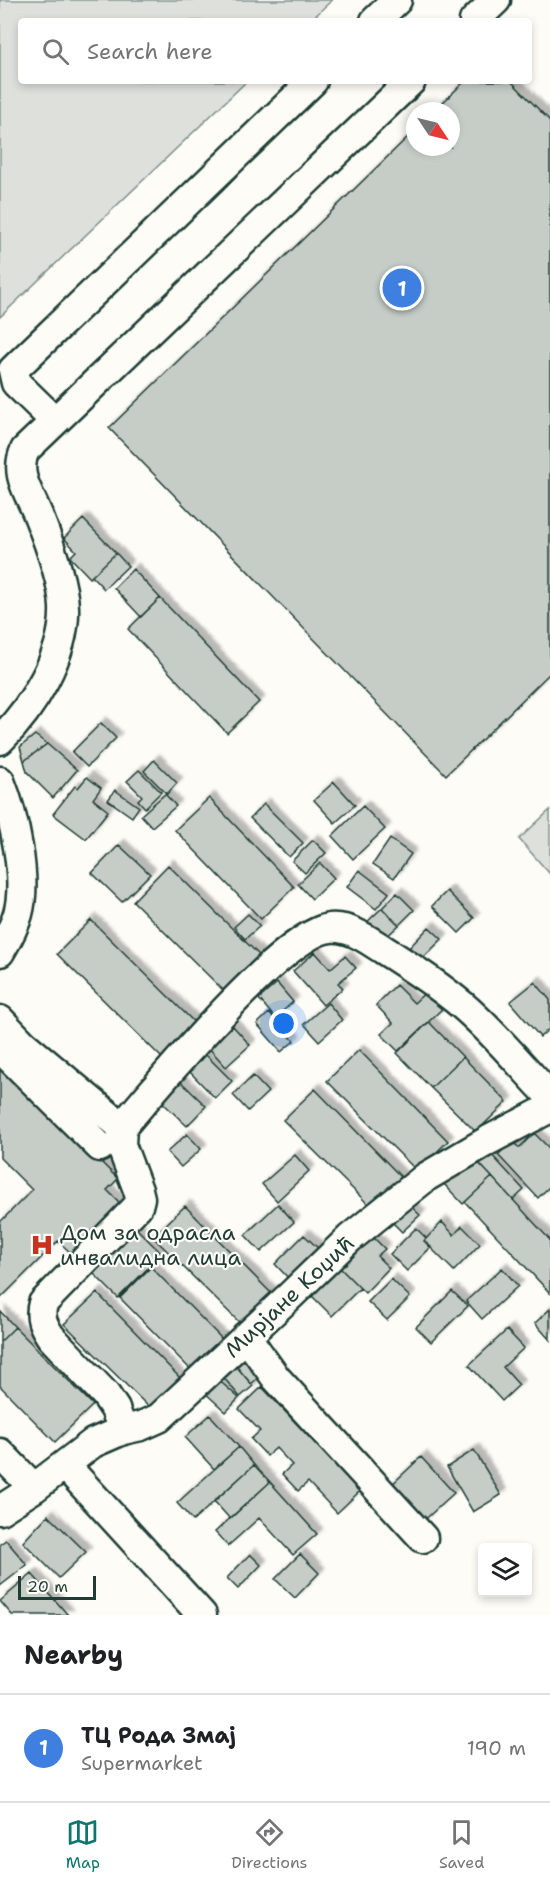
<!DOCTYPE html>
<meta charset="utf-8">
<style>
body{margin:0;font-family:"Shantell Sans",sans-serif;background:#f6f6f6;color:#202124}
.controls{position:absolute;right:18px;bottom:18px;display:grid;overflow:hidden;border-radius:6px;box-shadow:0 3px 9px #0003}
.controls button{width:54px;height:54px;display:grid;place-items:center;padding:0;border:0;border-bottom:2px solid #e0e0e0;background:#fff;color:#202124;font:30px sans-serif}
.compass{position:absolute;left:406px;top:102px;width:54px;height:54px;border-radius:50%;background:#fff;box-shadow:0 3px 9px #0003;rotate:125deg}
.scale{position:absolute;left:18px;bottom:15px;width:78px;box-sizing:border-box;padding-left:6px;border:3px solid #1f3d34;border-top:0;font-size:16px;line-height:21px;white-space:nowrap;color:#1f3d34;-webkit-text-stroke:4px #fdfcf7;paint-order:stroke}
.you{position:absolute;left:284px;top:1024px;width:21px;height:21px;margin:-15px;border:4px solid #fff;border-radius:50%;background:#1a73e8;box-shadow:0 0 0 9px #1a73e833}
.badge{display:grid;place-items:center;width:39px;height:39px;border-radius:50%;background:#0f766e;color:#fff;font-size:20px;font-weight:700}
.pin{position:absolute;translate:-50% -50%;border:3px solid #fff;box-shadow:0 2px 6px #0006}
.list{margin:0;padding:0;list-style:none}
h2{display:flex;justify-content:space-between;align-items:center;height:78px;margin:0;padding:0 24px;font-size:26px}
h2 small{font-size:20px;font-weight:400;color:#757577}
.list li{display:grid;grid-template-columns:39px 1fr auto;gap:18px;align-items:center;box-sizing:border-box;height:108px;padding:0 24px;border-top:2px solid #e0e0e0}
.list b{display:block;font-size:22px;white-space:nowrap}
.list p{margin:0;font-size:20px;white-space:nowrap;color:#757577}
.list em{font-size:20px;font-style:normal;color:#757577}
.icon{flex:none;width:33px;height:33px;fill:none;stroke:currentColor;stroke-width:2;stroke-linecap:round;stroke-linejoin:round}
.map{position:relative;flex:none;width:550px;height:1615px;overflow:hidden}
.search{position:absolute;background:#fff;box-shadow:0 3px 9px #0003;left:18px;right:18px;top:18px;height:66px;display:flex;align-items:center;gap:15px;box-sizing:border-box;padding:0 21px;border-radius:6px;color:#757577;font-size:22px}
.sheet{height:186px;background:#fff}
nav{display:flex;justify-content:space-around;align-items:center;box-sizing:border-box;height:84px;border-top:2px solid #e0e0e0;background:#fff;font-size:16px;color:#757577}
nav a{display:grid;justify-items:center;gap:3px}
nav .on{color:#0f766e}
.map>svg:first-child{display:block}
.green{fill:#dde0db;stroke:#7e8e88;stroke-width:1.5}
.building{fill:#c6cdc7;stroke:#1f3d34;stroke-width:1.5;filter:url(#shadow)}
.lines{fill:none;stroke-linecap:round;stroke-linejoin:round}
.minor-casing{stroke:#1f3d34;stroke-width:33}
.minor{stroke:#fdfcf7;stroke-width:28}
.labels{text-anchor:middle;stroke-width:4.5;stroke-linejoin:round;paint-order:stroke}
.poi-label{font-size:22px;fill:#1f3d34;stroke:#fdfcf7;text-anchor:start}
.street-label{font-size:22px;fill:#1f3d34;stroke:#fdfcf7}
</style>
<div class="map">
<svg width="550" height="1615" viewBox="0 0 550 1615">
<defs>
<filter id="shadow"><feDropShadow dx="5.5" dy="-5.5" stdDeviation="1.5" flood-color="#0004"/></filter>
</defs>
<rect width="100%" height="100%" fill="#fdfcf7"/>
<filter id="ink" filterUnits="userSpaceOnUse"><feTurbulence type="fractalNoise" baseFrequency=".0167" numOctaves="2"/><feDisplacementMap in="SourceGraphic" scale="12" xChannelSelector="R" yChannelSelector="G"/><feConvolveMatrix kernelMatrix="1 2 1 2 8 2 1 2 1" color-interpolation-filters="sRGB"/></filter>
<g filter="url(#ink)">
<path class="green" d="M0 0H332L310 21H21V81H247L0 317Z
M550 810V874L519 839Z"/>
<path class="building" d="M465 81H511L550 121V673L446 775 109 428 415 130V147H451V111H434Z
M83 519 116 553 90 578 70 557 76 551 64 538Z
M116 553 128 566 104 589 92 576Z
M133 569 160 598 141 617 114 588Z
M160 598 259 702 227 733 128 629Z
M101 723 116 738 87 767 72 752Z
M35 735 47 744 24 761 20 747Z
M47 744 77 770 53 798 27 772 24 761Z
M154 760 177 783 167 794 144 771Z
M139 770 161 792 145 808 138 800 142 796 127 781Z
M87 777 101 788 93 799 108 811 86 839 53 814 75 786 78 788Z
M334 782 355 805 335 823 314 800Z
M115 790 139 807 132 817 108 800Z
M165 794 176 806 152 827 141 815Z
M209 798 294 887 261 919 175 830Z
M264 804 303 843 289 857 250 818Z
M363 806 385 829 353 859 332 836Z
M390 839 411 854 394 878 373 864Z
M313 840 326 853 305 873 292 861Z
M119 845 150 874 122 902 92 873Z
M320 863 334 878 312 899 298 884Z
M168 865 261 957 226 993 133 901Z
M359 870 389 893 376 909 347 887Z
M447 891 474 918 459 933 432 906Z
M397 893 414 910 399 925 382 908Z
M382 908 399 925 383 940 366 923Z
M248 914 260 926 245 939 234 927Z
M91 920 197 1025 163 1059 57 954Z
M429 927 442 939 421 960 409 948Z
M315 952 330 969 345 956 356 968 338 983 343 988 323 1005 293 971Z
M535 982 550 1000V1028L540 1037 510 1002Z
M277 983 293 1002 275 1018 259 999Z
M396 985 414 1003 428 990 444 1007 398 1051 381 1034 393 1023 376 1005Z
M328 1003 342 1020 319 1041 304 1024Z
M269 1013 294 1041 281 1052 257 1024Z
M429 1022 463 1057 431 1088 397 1053Z
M233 1026 250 1045 226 1067 209 1048Z
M359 1050 448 1141 417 1171 327 1081Z
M204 1053 232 1081 215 1098 188 1070Z
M463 1057 507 1102 476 1132 431 1088Z
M0 1061 118 1179 107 1190 122 1205 72 1254 58 1241 0 1299V1222L32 1190 0 1158Z
M253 1076 268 1092 248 1111 233 1095Z
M180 1081 206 1106 187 1126 161 1101Z
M315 1089 404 1180 373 1209 283 1120Z
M534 1133 550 1149V1186L538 1198 498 1155 512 1141 519 1148Z
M187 1134 201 1149 181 1167 167 1152Z
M490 1153 524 1190 513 1200 479 1163Z
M295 1155 309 1171 277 1201 262 1184Z
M472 1156 492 1177 463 1204 443 1183Z
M492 1177 550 1240V1293L465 1202Z
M404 1200 420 1215 402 1232 387 1217Z
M278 1204 294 1222 261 1252 245 1235Z
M185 1206 274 1296 243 1326 153 1237Z
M442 1222 454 1235 462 1226 480 1244 454 1271 424 1241Z
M134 1226 162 1254 118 1298 90 1270Z
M416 1228 426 1238 424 1241 431 1247 407 1271 390 1254Z
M369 1233 385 1249 377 1256 389 1268 365 1293 337 1265Z
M304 1235 320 1250 290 1280 275 1264Z
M151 1267 224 1341 193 1372 120 1298Z
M340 1268 360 1288 332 1316 312 1296Z
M502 1268 518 1286 482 1319 466 1301Z
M391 1279 410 1297 387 1320 368 1302Z
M452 1291 468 1306 431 1342 416 1327Z
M97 1293 185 1383 155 1413 64 1324Z
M550 1309V1340L535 1323Z
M0 1311 15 1327 0 1342Z
M15 1327 93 1405 55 1442 0 1386V1342Z
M507 1330 524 1348 503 1367 519 1385 502 1401 469 1365Z
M247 1348 261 1375 251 1384 232 1361Z
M232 1361 253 1386 240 1397 219 1372Z
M215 1377 239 1398 226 1412 203 1391Z
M262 1387 360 1491 337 1513 308 1482 298 1491 282 1474 292 1465 276 1448 267 1456 251 1439 260 1431 239 1409Z
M210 1415 239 1447 214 1469 185 1437Z
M239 1447 254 1465 193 1521 177 1503Z
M474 1450 501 1495 473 1512 447 1467Z
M421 1457 454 1493 418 1526 385 1491Z
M254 1465 270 1482 230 1519 214 1501Z
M270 1482 317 1534 293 1555 259 1518 228 1546 215 1532Z
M48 1515 86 1552 59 1578 23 1542Z
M6 1540 27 1565 0 1586V1544Z
M250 1554 261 1565 238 1589 227 1578Z
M300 1554 319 1573 295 1598 275 1579Z
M32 1574 68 1615H12L0 1601Z"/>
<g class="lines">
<g class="minor-casing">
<path id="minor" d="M375 21 397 0
M474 21 496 0
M55 421 16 383 13 370 313 81
M0 740C32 709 66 654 64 607 63 580 48 540 38 515 29 492 14 474 25 450L411 81
M0 781C14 816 28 878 18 914 14 928 7 940 0 952
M0 1020 23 1044 122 1127
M0 1048 100 1147
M246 1336 276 1378 423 1538
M123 1430 115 1409 105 1394 51 1337C43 1325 39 1317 43 1303L138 1206 140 1198 138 1190 121 1145 122 1127C157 1086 283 933 330 928 350 926 368 940 384 950 411 967 437 984 462 1005 494 1032 521 1066 550 1096
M0 1453 34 1488
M65 1465 202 1615
M0 1510 34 1488 93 1443 123 1430 141 1426 159 1418 291 1295 350 1238 426 1177 489 1140 550 1108"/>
</g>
<use href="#minor" class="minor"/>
</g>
</g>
<defs>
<g id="hospital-bare" transform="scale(1.8)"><path d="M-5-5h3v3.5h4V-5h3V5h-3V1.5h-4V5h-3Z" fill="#c8321e" stroke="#fdfcf7" stroke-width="2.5" paint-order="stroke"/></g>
</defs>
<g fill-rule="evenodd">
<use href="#hospital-bare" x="42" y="1245"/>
</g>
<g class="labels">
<g class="poi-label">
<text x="60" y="1240">Дом за одрасла<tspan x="60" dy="25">инвалидна лица</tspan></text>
</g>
<g class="street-label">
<text transform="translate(289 1296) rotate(-43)" y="8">Мирјане Коџић</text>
</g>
</g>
</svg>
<div class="controls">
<button><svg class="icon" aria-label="layers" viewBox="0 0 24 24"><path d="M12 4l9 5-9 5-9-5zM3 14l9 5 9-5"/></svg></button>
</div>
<svg class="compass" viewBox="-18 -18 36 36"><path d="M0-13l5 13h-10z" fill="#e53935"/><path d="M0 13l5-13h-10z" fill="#757577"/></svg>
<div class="scale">20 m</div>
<div class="you"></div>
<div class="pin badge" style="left:402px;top:288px;background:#3f7fe0">1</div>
<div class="search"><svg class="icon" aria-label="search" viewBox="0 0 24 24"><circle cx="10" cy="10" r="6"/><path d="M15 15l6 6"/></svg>Search here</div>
</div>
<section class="sheet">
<h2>Nearby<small></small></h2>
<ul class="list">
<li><span class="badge" style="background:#3f7fe0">1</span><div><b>ТЦ Рода Змај</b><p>Supermarket</p></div><em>190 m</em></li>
</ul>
</section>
<nav>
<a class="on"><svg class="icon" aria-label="map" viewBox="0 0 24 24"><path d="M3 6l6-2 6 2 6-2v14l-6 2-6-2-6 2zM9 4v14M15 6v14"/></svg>Map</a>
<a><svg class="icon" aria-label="directions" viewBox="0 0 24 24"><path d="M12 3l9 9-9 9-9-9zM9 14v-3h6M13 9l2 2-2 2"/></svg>Directions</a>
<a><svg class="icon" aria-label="saved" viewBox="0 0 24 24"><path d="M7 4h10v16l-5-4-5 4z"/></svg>Saved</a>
</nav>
